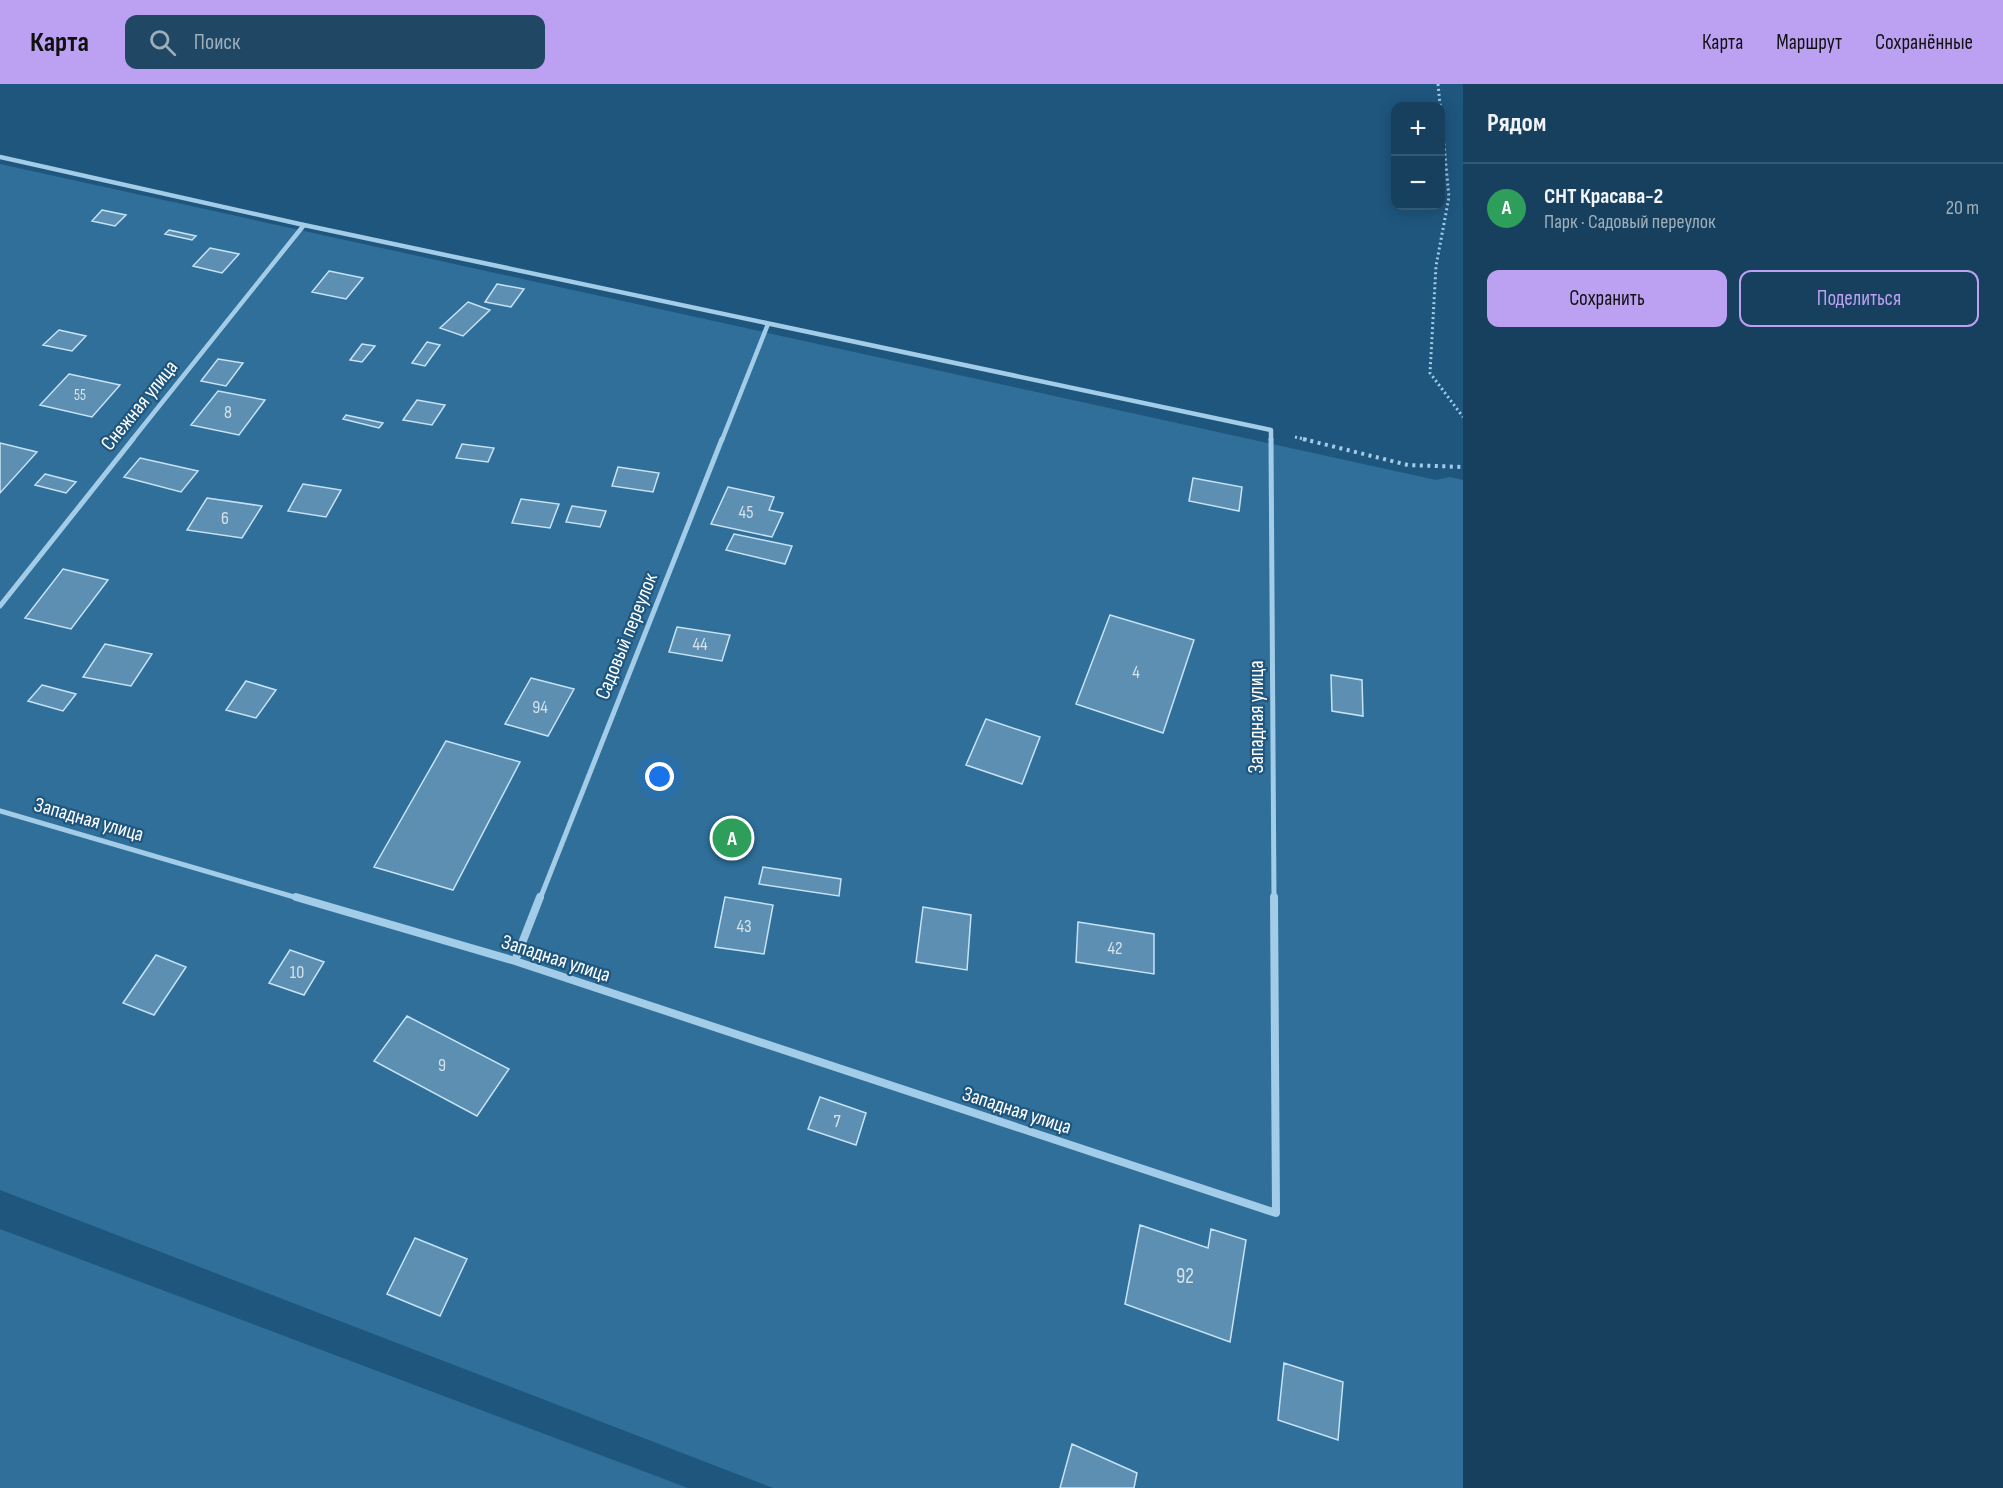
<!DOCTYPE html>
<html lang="ru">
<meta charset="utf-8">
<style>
body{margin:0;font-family:"Sofia Sans Condensed",sans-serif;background:#204764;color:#f1f3f6}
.controls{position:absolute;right:18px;top:18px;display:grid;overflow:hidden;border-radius:12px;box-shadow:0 3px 15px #0003}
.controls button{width:54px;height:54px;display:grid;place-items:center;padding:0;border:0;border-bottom:2px solid #365973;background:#17405e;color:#f1f3f6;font:30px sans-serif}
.you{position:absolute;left:660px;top:693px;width:21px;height:21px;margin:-15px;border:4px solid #fff;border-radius:50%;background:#1a73e8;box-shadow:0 0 0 9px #1a73e833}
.badge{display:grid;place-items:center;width:39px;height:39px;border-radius:50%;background:#bca0f2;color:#fff;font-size:20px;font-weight:700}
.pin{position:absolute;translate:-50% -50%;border:3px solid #fff;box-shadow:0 2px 6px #0006}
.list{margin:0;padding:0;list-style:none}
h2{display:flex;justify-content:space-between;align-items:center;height:78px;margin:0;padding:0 24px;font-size:26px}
h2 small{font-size:20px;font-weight:400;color:#9eafbc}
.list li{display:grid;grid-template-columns:39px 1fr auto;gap:18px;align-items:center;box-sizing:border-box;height:90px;padding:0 24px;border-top:2px solid #365973}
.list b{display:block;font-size:22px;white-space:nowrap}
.list p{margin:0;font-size:20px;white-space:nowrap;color:#9eafbc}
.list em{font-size:20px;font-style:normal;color:#9eafbc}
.actions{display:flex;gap:12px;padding:18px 24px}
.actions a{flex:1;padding:14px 0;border:2px solid #bca0f2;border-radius:12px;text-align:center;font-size:21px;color:#bca0f2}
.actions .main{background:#bca0f2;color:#111}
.icon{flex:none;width:33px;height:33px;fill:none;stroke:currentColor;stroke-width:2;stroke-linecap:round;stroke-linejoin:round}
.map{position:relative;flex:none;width:1463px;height:1404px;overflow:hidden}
header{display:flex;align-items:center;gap:36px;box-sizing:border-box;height:84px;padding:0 30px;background:#bca0f2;color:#111}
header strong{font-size:28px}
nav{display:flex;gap:33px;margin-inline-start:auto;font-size:21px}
.search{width:420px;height:54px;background:#204764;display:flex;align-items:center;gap:15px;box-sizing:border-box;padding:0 21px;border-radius:12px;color:#9eafbc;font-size:22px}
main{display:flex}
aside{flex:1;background:#17405e}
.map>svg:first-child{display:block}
.green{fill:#2f6f9a}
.building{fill:#5c8fb1;stroke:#c6e3f6;stroke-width:1.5}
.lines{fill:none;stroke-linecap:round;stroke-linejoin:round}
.path-far1{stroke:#a2cce7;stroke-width:3;stroke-dasharray:2 3;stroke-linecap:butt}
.path{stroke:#a2cce7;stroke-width:4;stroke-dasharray:3 4.5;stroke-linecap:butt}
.street-far2{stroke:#a2cce7;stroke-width:4.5}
.street-far1{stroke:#a2cce7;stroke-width:5}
.street{stroke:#a2cce7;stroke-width:8}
.labels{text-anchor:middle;stroke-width:4.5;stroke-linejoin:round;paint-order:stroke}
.far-number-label{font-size:15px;fill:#d6e3ec}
.number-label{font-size:18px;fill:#d6e3ec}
.street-label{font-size:21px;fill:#fff;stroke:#1f567e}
.near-number-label{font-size:21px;fill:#d6e3ec}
</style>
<header>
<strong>Карта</strong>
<div class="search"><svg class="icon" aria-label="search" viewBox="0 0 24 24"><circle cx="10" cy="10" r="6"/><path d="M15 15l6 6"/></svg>Поиск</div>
<nav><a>Карта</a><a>Маршрут</a><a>Сохранённые</a></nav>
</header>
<main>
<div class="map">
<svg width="1463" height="1404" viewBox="0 0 1463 1404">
<rect width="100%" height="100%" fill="#1f567e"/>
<path class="green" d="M0 80 1436 396 1450 393 1463 396V1404H773L0 1106Z
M0 1145 688 1404H0Z"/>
<path class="building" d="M102 126 126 131 115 142 92 137Z
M169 146 196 152 192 156 165 150Z
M210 164 239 170 222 189 193 182Z
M329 187 363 194 346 215 312 208Z
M497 200 524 205 511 223 485 218Z
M468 218 490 226 463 252 440 244Z
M59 246 86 252 72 267 43 261Z
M427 258 440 261 425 282 412 279Z
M362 260 375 262 362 278 350 276Z
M218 275 243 279 226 302 201 297Z
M69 290 120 301 92 333 40 321Z
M218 307 265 316 239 351 191 341Z
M417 316 445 321 432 341 403 336Z
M346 331 383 339 379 344 343 335Z
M0 359 37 368 0 409Z
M462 360 494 364 488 378 456 374Z
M140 374 198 387 181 408 124 393Z
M618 383 659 389 653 408 612 402Z
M45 390 76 398 66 409 35 401Z
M1193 394 1242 403 1239 427 1189 417Z
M303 400 341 406 326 433 288 427Z
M728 403 774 413 769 426 783 429 772 453 711 440Z
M207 414 262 422 242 454 187 446Z
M521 415 559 420 550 444 512 439Z
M572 422 606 427 600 443 566 438Z
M734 450 792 462 785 480 726 466Z
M63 485 108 496 71 545 25 534Z
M1110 531 1194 556 1163 649 1076 620Z
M677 543 730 551 722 577 669 568Z
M105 560 152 570 131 602 83 593Z
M1331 591 1362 596 1363 632 1332 627Z
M531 594 574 605 548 652 505 640Z
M246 597 276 606 256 634 226 626Z
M42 601 76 610 63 627 28 617Z
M986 635 1040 653 1022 700 966 681Z
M446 657 520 678 453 806 374 783Z
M763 783 841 795 839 812 759 800Z
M725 813 773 821 764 870 715 863Z
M923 823 971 831 967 886 916 878Z
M1078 838 1154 850V890L1076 878Z
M290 866 324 878 304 911 269 899Z
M156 871 186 883 154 931 123 919Z
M407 932 509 985 477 1032 374 977Z
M820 1013 866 1029 856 1061 808 1045Z
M1140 1141 1208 1164 1211 1145 1246 1156 1230 1258 1125 1220Z
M415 1154 467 1175 440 1232 387 1210Z
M1284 1279 1343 1298 1338 1356 1278 1336Z
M1072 1360 1137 1389 1134 1404H1060Z"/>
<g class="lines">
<path class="path-far1" d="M1438 0 1449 113 1436 182 1430 289 1463 333
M1295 353 1309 356"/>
<path class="path" d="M1303 355 1408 381 1463 383"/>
<path class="street-far2" d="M0 73 304 141 1271 346V356
M132 356 304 141
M722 356 768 240"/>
<path class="street-far1" d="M1271 355 1274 815
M0 522 133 355
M0 727 301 815
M540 815 722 355"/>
<path class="street" d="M296 813 515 877 1276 1129 1274 813
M515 877 540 813"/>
</g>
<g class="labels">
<g class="far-number-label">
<text x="80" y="316">55</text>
</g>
<g class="number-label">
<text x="228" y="334">8</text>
<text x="746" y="434">45</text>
<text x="225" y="440">6</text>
<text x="700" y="566">44</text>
<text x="1136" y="594">4</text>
<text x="540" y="629">94</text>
<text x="744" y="848">43</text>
<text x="1115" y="870">42</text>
<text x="297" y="894">10</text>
<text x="442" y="987">9</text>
<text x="837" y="1043">7</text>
</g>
<g class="street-label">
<text transform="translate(139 321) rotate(-51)" y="7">Снежная улица</text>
<text transform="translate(626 552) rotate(-68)" y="7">Садовый переулок</text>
<text transform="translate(1256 633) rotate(-90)" y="7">Западная улица</text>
<text transform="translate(89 735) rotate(16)" y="7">Западная улица</text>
<text transform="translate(556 874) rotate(18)" y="7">Западная улица</text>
<text transform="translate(1017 1026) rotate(18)" y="7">Западная улица</text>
</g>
<g class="near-number-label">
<text x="1185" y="1199">92</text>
</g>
</g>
</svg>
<div class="controls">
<button>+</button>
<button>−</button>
</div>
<div class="you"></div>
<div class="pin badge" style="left:732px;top:754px;background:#2e9e5b">A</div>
</div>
<aside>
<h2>Рядом<small></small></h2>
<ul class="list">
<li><span class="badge" style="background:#2e9e5b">A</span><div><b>СНТ Красава-2</b><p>Парк · Садовый переулок</p></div><em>20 m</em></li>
</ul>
<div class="actions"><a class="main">Сохранить</a><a>Поделиться</a></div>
</aside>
</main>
